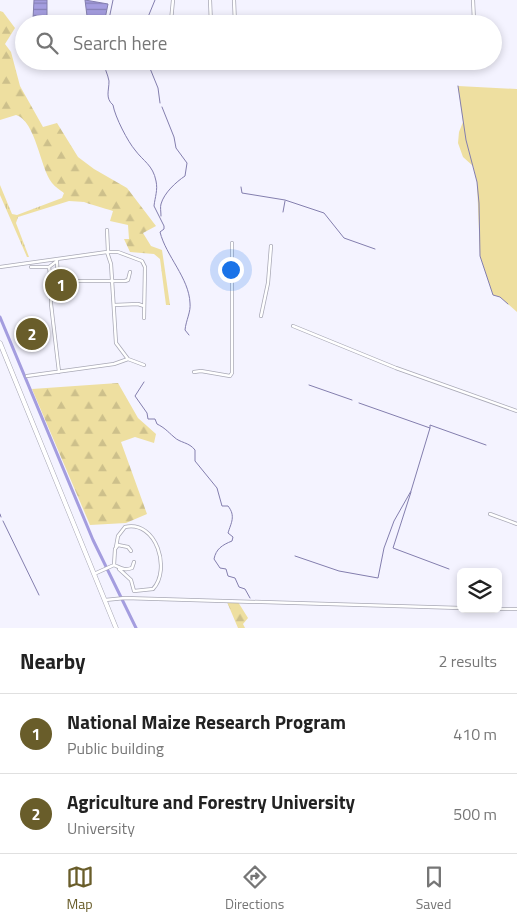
<!DOCTYPE html>
<style>
body{margin:0;font-family:"Titillium Web",sans-serif;background:#f6f6f6;color:#222}
.controls{position:absolute;right:15px;bottom:15px;display:grid;overflow:hidden;border-radius:8px;box-shadow:0 2px 8px #0003}
.controls button{width:45px;height:45px;display:grid;place-items:center;padding:0;border:0;border-bottom:1px solid #e0e0e0;background:#fff;color:#222;font:25px sans-serif}
.you{position:absolute;left:230px;top:269px;width:18px;height:18px;margin:-12px;border:4px solid #fff;border-radius:50%;background:#1a73e8;box-shadow:0 0 0 8px #1a73e833}
.badge{display:grid;place-items:center;width:32px;height:32px;border-radius:50%;background:#695d2a;color:#fff;font-size:16px;font-weight:700}
.pin{position:absolute;translate:-50% -50%;border:2px solid #fff;box-shadow:0 1px 5px #0006}
.list{margin:0;padding:0;list-style:none}
h2{display:flex;justify-content:space-between;align-items:center;height:65px;margin:0;padding:0 20px;font-size:21px}
h2 small{font-size:16px;font-weight:400;color:#767676}
.list li{display:grid;grid-template-columns:32px 1fr auto;gap:15px;align-items:center;box-sizing:border-box;height:80px;padding:0 20px;border-top:1px solid #e0e0e0}
.list b{display:block;font-size:19px;white-space:nowrap}
.list p{margin:0;font-size:16px;white-space:nowrap;color:#767676}
.list em{font-size:16px;font-style:normal;color:#767676}
.icon{flex:none;width:28px;height:28px;fill:none;stroke:currentColor;stroke-width:2;stroke-linecap:round;stroke-linejoin:round}
.map{position:relative;flex:none;width:517px;height:628px;overflow:hidden}
.search{position:absolute;background:#fff;box-shadow:0 2px 8px #0003;left:15px;right:15px;top:15px;height:55px;display:flex;align-items:center;gap:12px;box-sizing:border-box;padding:0 18px;border-radius:28px;color:#767676;font-size:19px}
.sheet{height:225px;background:#fff}
nav{display:flex;justify-content:space-around;align-items:center;box-sizing:border-box;height:70px;border-top:1px solid #e0e0e0;background:#fff;font-size:14px;color:#767676}
nav a{display:grid;justify-items:center;gap:2px}
nav .on{color:#695d2a}
.map>svg:first-child{display:block}
.grass{fill:url(#grass-tufts)}
.forest{fill:url(#forest-firs)}
.park{fill:#eedfa0}
.water{fill:url(#water-rules);stroke:#837eae}
.lines{fill:none;stroke-linecap:round;stroke-linejoin:round}
.stream{stroke:#837eae;stroke-width:1}
.canal{stroke:#a49ddf;stroke-width:3}
.minor-casing{stroke:#a9a9b6;stroke-width:4}
.secondary-casing{stroke:#a9a9b6;stroke-width:5}
.minor{stroke:#fff;stroke-width:2.5}
.secondary{stroke:#fff;stroke-width:4}
</style>
<div class="map">
<svg width="517" height="628" viewBox="0 0 517 628">
<defs>
<pattern id="grass-tufts" width="24" height="20" patternUnits="userSpaceOnUse" patternTransform="scale(1.25)"><rect width="24" height="20" fill="#eedfa0"/><path d="M3 7l-1-3M5 7V3M7 7l1-3M15 17l-1-3M17 17v-4M19 17l1-3" fill="none" stroke="#cdc08b"/></pattern>
<pattern id="forest-firs" width="22" height="20" patternUnits="userSpaceOnUse" patternTransform="scale(1.25)"><rect width="22" height="20" fill="#eedfa0"/><path d="M5 1l3.5 6h-7zM16 11l3.5 6h-7z" fill="#cdc08b"/></pattern>
<pattern id="water-rules" width="6" height="5" patternUnits="userSpaceOnUse" patternTransform="scale(1.25)"><rect width="6" height="5" fill="#a49ddf"/><path d="M0 2.5h6" fill="none" stroke="#8681b6"/></pattern>
</defs>
<rect width="100%" height="100%" fill="#f4f3ff"/>
<path class="grass" d="M0 185 12 214 17 215 62 198 64 193 62 191 85 202 69 201 18 217 16 223 29 257H27L0 195Z"/>
<path class="forest" d="M0 11 3 12 15 28 5 44 11 52 20 86 43 127 57 123 78 157 94 169 127 188 156 226 143 233 151 246 162 250 170 305H166L160 259 154 254 130 252 124 239H129L128 225 110 221 113 211C94 205 66 199 52 183 40 168 36 121 16 115L0 120Z
M118 383 138 418 156 434 154 443 135 437 121 442 147 514 126 523 90 525 32 389Z
M227 602H238L248 618 243 624 245 628H238Z"/>
<path class="park" d="M458 86 517 89V312L500 297 493 295 480 256 477 182 473 166 463 157 458 143 459 132 463 122Z"/>
<path class="water" d="M34 0H47V21L33 19Z
M85 0 108 4 104 24H88Z"/>
<g class="lines">
<path class="stream" d="M108 24 113 0
M148 24V17L155 0
M102 61C104 66 108 75 109 81 109 91 105 98 113 105 115 117 128 142 135 150 143 161 153 165 156 181 158 190 155 197 154 206L164 226V229L160 232C166 256 189 278 190 303 191 312 186 320 185 330L189 335
M147 61 158 88 160 103
M458 86 466 140 477 182 479 203 480 256 493 295 500 297 508 304
M241 187 242 193 285 200 324 213 344 238 375 249
M283 212 285 201
M161 216C161 212 160 207 161 204 164 193 176 182 185 176L187 163 176 148 174 137 162 107
M144 382 135 396 147 413 148 419H155L157 424C165 428 167 431 174 437 180 443 189 442 195 450V461L217 488 222 506H228C236 516 231 523 228 533L233 537 232 541C222 545 216 549 214 559L220 568 226 569 228 576 235 578 239 587 245 589 250 598
M309 385 352 400
M430 428V425L486 445
M411 492 393 548 449 569
M0 514 1 517
M3 521 39 595
M295 556 339 571 378 578 384 548 394 521 411 491 430 428 359 403"/>
<path class="canal" d="M0 317 93 540 136 628"/>
<g class="minor-casing">
<path id="minor" d="M210 0 211 24
M234 0 235 24
M473 0 474 21
M171 21 173 0
M107 230 108 252
M109 252H118L142 261 145 267 144 318
M57 262 58 280
M0 267 107 252 111 264 116 343 128 359
M31 267H49L57 261
M49 267 51 281
M114 305 138 304 144 306
M261 316 268 283 271 246
M293 326 396 368 517 411
M59 372 51 304V281H125L128 280 130 272
M194 372 201 371 230 376 232 373V243
M27 376 114 364 128 359 144 365
M490 514 517 524
M116 547 118 536 125 527C157 520 171 570 153 589L134 591 131 580 119 569
M114 565C121 568 124 571 132 568L134 562
M94 574 114 565 115 549 118 545 128 547 131 551
M105 600 125 598 461 608
M498 609H517"/>
</g>
<g class="secondary-casing">
<path id="secondary" d="M0 343 116 628"/>
</g>
<use href="#minor" class="minor"/>
<use href="#secondary" class="secondary"/>
</g>
</svg>
<div class="controls">
<button><svg class="icon" aria-label="layers" viewBox="0 0 24 24"><path d="M12 4l9 5-9 5-9-5zM3 14l9 5 9-5"/></svg></button>
</div>
<div class="you"></div>
<div class="pin badge" style="left:61px;top:285px">1</div>
<div class="pin badge" style="left:32px;top:334px">2</div>
<div class="search"><svg class="icon" aria-label="search" viewBox="0 0 24 24"><circle cx="10" cy="10" r="6"/><path d="M15 15l6 6"/></svg>Search here</div>
</div>
<section class="sheet">
<h2>Nearby<small>2 results</small></h2>
<ul class="list">
<li><span class="badge">1</span><div><b>National Maize Research Program</b><p>Public building</p></div><em>410 m</em></li>
<li><span class="badge">2</span><div><b>Agriculture and Forestry University</b><p>University</p></div><em>500 m</em></li>
</ul>
</section>
<nav>
<a class="on"><svg class="icon" aria-label="map" viewBox="0 0 24 24"><path d="M3 6l6-2 6 2 6-2v14l-6 2-6-2-6 2zM9 4v14M15 6v14"/></svg>Map</a>
<a><svg class="icon" aria-label="directions" viewBox="0 0 24 24"><path d="M12 3l9 9-9 9-9-9zM9 14v-3h6M13 9l2 2-2 2"/></svg>Directions</a>
<a><svg class="icon" aria-label="saved" viewBox="0 0 24 24"><path d="M7 4h10v16l-5-4-5 4z"/></svg>Saved</a>
</nav>
